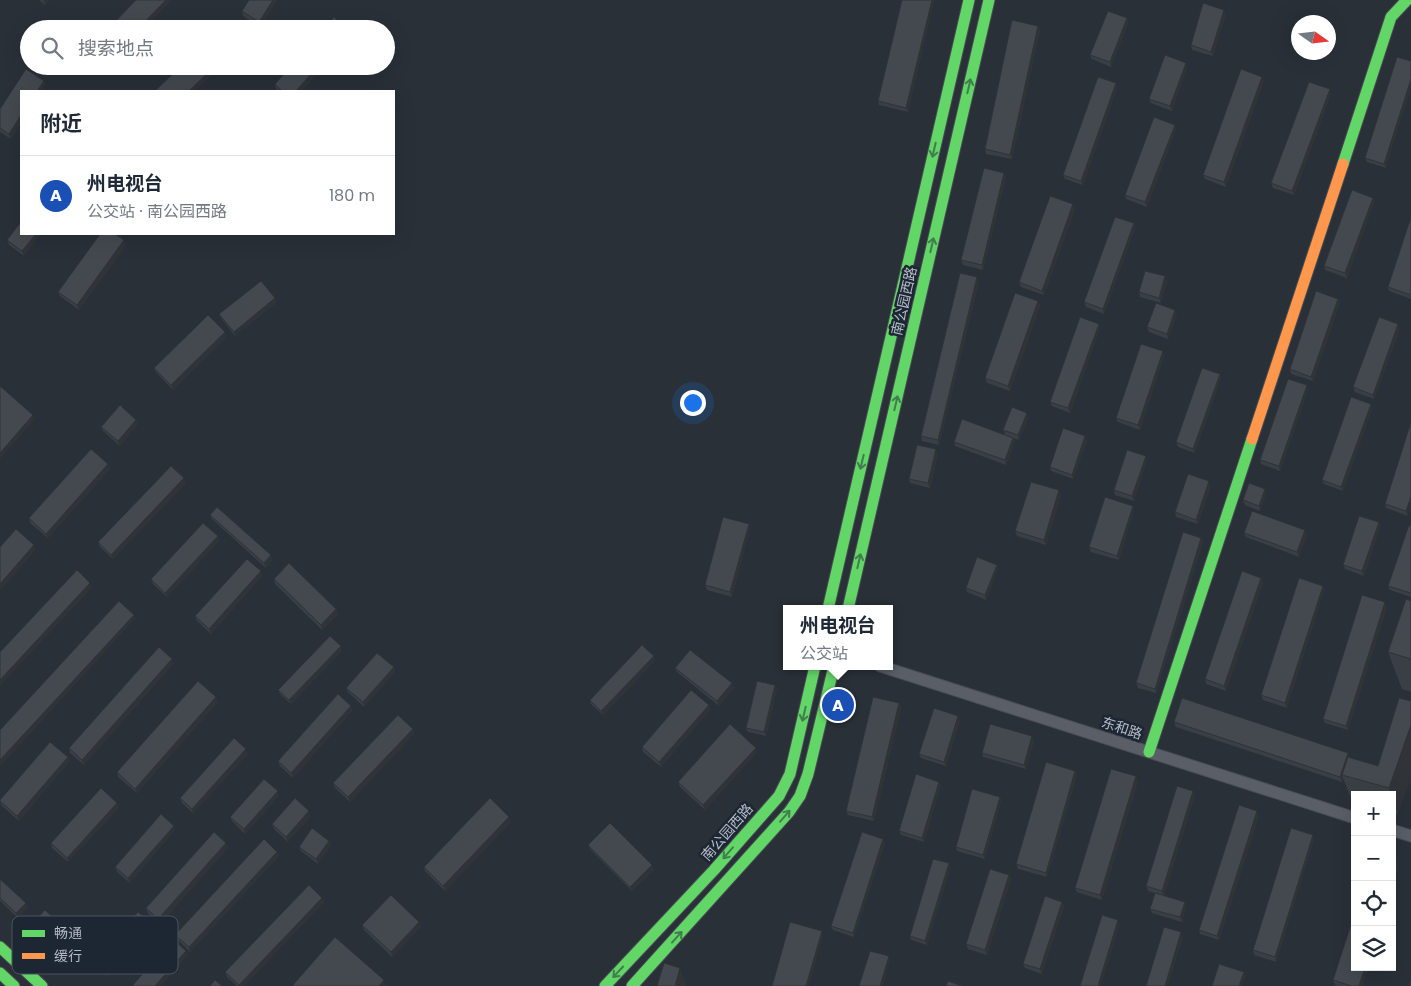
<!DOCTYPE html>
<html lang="zh">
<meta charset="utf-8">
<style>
body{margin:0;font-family:Poppins,"Noto Sans SC",sans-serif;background:#f2f2f3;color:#1f2937}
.controls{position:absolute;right:15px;bottom:15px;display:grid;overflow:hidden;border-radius:0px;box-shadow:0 5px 20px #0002}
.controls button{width:45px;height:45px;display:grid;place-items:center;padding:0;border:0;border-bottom:1px solid #e0e1e3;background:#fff;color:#1f2937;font:25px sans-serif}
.compass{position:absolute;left:1291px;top:15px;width:45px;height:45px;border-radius:50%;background:#fff;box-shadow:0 5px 20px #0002;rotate:104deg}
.you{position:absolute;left:692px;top:402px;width:18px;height:18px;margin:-12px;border:4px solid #fff;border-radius:50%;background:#1a73e8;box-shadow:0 0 0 8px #1a73e833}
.badge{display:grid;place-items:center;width:32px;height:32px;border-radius:50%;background:#7c3aed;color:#fff;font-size:16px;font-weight:700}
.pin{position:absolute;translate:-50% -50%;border:2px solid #fff;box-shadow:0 1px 5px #0006}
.popup{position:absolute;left:783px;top:605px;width:110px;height:65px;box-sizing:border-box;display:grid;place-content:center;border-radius:0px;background:#fff;filter:drop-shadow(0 1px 4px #0005);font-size:16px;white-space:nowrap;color:#747a83}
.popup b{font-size:19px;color:#1f2937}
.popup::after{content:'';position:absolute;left:50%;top:100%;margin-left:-10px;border:10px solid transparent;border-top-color:#fff}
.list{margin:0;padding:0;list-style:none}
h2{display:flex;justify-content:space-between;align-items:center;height:65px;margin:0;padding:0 20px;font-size:21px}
h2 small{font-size:16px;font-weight:400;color:#747a83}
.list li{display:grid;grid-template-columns:32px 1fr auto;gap:15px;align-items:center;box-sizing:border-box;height:80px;padding:0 20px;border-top:1px solid #e0e1e3}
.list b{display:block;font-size:19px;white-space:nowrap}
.list p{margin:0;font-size:16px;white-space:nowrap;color:#747a83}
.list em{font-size:16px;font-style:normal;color:#747a83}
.icon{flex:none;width:28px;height:28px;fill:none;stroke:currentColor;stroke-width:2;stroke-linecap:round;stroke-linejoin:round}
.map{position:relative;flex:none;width:1411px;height:986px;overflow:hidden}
.search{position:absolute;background:#fff;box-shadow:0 5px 20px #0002;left:20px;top:20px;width:375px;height:55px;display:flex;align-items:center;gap:12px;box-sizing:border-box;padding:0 18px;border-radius:28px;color:#747a83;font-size:19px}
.panel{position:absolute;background:#fff;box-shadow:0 5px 20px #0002;left:20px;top:90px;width:375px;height:145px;border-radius:0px}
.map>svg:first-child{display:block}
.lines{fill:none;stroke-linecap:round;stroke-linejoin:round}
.street-casing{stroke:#484c53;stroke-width:13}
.fast-casing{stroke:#484c53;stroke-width:13}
.slow-casing{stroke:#484c53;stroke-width:13}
.street{stroke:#5a5e66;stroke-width:11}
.fast{stroke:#63d668;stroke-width:11}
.slow{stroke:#ff974d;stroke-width:11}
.wall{fill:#3a3f45}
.shaded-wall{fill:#303338}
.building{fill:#444950;stroke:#303338}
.oneway{stroke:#407e4e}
.labels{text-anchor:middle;stroke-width:5;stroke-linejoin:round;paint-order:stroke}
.street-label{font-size:14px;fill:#b4bcc9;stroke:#1d2633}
.key{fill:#1d2633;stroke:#4a5360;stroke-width:1}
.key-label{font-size:14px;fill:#b4bcc9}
</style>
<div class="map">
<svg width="1411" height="986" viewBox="0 0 1411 986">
<rect width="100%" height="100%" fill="#2a3038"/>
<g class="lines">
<g class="street-casing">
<path id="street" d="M880 666 1355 818
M1392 830 1411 836"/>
</g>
<g class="fast-casing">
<path id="fast" d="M1343 164 1391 17 1407 0
M828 609 969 0
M848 609 989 0
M1149 752 1252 439
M0 947 42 986
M0 973 14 986
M605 986 714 870 779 796 790 774 815 666
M632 986 789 812 800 796 808 774 834 666"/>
</g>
<g class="slow-casing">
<path id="slow" d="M1252 439 1343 164"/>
</g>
<use href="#street" class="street"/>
<use href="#fast" class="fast"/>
<use href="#slow" class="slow"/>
</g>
<path class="wall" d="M39 0H49L45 5Z
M249 0H277L260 27 243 16 242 11Z
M902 0H934L908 112 879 105 878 101Z
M1226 14 1213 56 1192 50 1191 45Z
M1127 18 1128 23 1111 67 1092 59 1090 55Z
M1038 26 1040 30 1012 159 986 154 985 149Z
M1397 57 1386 168 1367 162 1365 158Z
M291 66H324L302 91H279L276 89 275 84Z
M1187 67 1172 111 1151 103 1149 99Z
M26 69 44 81 45 86 42 91H21V122L11 139 0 132V109Z
M1264 81 1226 187 1205 179 1203 175Z
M1116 83 1117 88 1083 185 1065 179 1063 175Z
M1331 94 1294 195 1273 188 1271 183Z
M1175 125 1176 129 1147 207 1126 199 1125 195Z
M1004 173 1006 177 983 270 963 265 961 260Z
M1374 202 1347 278 1325 270 1324 266Z
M1075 209 1044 295 1021 287 1019 282Z
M1411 217V299L1389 291 1388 287Z
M21 222 24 256 9 245 7 240Z
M1134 223 1135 228 1104 314 1086 307 1084 302Z
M126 245 79 310 60 296 58 292Z
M1167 281 1161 303 1140 297 1139 292Z
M979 282 939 445 922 441 921 436Z
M275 298 276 303 235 336 221 318 219 314Z
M1338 299 1340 303 1313 381 1291 374 1290 369Z
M1038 301 1040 306 1010 391 987 383 985 378Z
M1177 314 1168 339 1149 332 1147 327Z
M1100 328 1070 413 1052 406 1050 402Z
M1400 329 1374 399 1355 392 1353 387Z
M225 332 227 337 173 390 156 372 154 368Z
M1164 356 1140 430 1118 422 1116 418Z
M1220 374 1221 378 1195 453 1178 447 1176 442Z
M1308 390 1280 471 1261 464 1260 460Z
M1371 404 1372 409 1343 491 1324 484 1322 480Z
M1028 418 1019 440 1013 438 1015 442 1006 465 955 446 954 442 1005 434 1003 430Z
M136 420 138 424 120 446 103 431 101 427Z
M1411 422 1408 516 1386 508 1385 504Z
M1085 436 1087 441 1073 479 1051 471 1050 467Z
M938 454 930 488 910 483 909 479Z
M1147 460 1134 501 1115 495 1114 490Z
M108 464 110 469 48 538 30 523 29 518Z
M186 483 113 559 100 547 98 542Z
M1211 486 1198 524 1176 517 1175 512Z
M1266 493 1260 511 1245 505 1243 500Z
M1061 495 1046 545 1017 536 1015 531Z
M1133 506 1134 510 1119 560 1091 552 1089 547Z
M210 515 272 560 266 568 212 519Z
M1379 522 1380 527 1364 576 1345 569 1343 565Z
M1411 526V597L1390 590 1388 586Z
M750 528 732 597 707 590 705 585Z
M1305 530 1307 535 1299 557 1246 537 1244 533Z
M218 536 219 541 167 597 153 584 151 579Z
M1201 538 1203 542 1156 693 1138 688 1136 683Z
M997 565 998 569 986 600 967 592 966 588Z
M261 571 262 576 211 634 197 621 195 616Z
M1261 578 1263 583 1226 691 1206 684 1205 679Z
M274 579 336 609 338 614 322 630 275 584Z
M1324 590 1287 708 1263 700 1261 695Z
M1411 601V692L1402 689 1388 652Z
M1387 607 1348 730 1325 723 1323 719Z
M342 651 291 704 280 694 278 690Z
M655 661 603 715 591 704 590 700Z
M174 663 84 765 70 753 69 748Z
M394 667 395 672 364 707 348 692 346 688Z
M675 668 732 683 734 688 719 706 677 672Z
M777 689 766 736 748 732 746 728Z
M216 697 218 702 137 793 118 777 117 772Z
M1399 698 1398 814 1392 812V795H1355V802L1352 801 1343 778 1342 782 1176 727 1174 722 1348 753 1350 758 1378 766Z
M899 703 901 708 874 821 848 815 846 811Z
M709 705 710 710 661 767 643 752 642 747Z
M353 710 293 778 280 766 278 761Z
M958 716 960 721 946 766 921 758 919 754Z
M413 729 414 734 350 802 335 788 333 783Z
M1034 741 1026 769 983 757 982 753Z
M757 752 705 810 680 787 678 782Z
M248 754 193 813 182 803 180 798Z
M68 757 70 761 19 821 1 805 0 800Z
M1075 771 1077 775 1047 877 1018 869 1016 864Z
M1138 781 1102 900 1077 892 1075 888Z
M941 786 924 842 901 835 899 831Z
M1195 795 1164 896 1148 891 1146 886Z
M279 796 245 834 232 821 230 817Z
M1000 797 1001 801 985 859 957 851 956 847Z
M117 803 119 808 68 862 52 848 51 843Z
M311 816 288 842 274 829 272 824Z
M1259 816 1219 940 1200 934 1199 930Z
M511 822 445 891 425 871 424 867Z
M175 830 130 883 117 872 115 867Z
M1314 839 1276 962 1254 955 1253 950Z
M329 841 331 845 318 864 301 851 299 847Z
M226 843 228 848 160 924 148 913 146 908Z
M885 843 854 937 833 930 831 926Z
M588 845 652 865 654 870 632 891 590 849Z
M277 852 279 856 190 952 177 939 175 935Z
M949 863 950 868 927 945 911 940 910 936Z
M1009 875 1011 880 987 955 968 949 966 944Z
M0 879 28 907 18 918 0 901Z
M322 898 324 902 244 986H237L227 977 225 972Z
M1062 902 1064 906 1042 974 1025 968 1023 964Z
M1185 902 1186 906 1182 922 1152 913 1150 909Z
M419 922 421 927 392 957 364 930 362 925Z
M32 924 86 947 88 952 74 966 34 929Z
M151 927 107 976 95 966 93 961Z
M1355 967H1368L1362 986H1339L1335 985 1333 980Z"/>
<path class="shaded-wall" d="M44 0H49L45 5Z
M166 0H172L144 29H138Z
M273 0H277L260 27 259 22Z
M932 0H934L908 112 906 108Z
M1224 10 1226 14 1213 56 1211 52Z
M1127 18 1128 23 1111 67 1110 62Z
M1038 26 1040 30 1012 159 1010 155Z
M1186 63 1187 67 1172 111 1170 106Z
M215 66H221L195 91H189Z
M318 66H324L302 91H296Z
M1262 77 1264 81 1226 187 1224 182Z
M1411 79V88L1386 168 1384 164Z
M44 81 45 86 42 91H37Z
M1116 83 1117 88 1083 185 1081 181Z
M1330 89 1331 94 1294 195 1292 191Z
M21 115V122L11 139 9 134Z
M1175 125 1176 129 1147 207 1145 202Z
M1004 173 1006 177 983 270 982 265Z
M1373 198 1374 202 1347 278 1345 273Z
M1073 204 1075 209 1044 295 1042 291Z
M1134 223 1135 228 1104 314 1103 309Z
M36 234H41L24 256 22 251Z
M124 240 126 245 79 310 77 305Z
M1165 276 1167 281 1161 303 1159 298Z
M977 277 979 282 939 445 938 440Z
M275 298 276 303 235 336 234 332Z
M1338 299 1340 303 1313 381 1311 377Z
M1038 301 1040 306 1010 391 1008 386Z
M1175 310 1177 314 1168 339 1167 334Z
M1099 324 1100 328 1070 413 1068 408Z
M1398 324 1400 329 1374 399 1373 395Z
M225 332 227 337 173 390 171 385Z
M1163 351 1164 356 1140 430 1138 425Z
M1220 374 1221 378 1195 453 1193 449Z
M1307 385 1308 390 1280 471 1279 466Z
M1371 404 1372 409 1343 491 1341 487Z
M1027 413 1028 418 1019 440 1018 435Z
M33 415 35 419 0 459V453Z
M136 420 138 424 120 446 118 441Z
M1085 436 1087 441 1073 479 1072 475Z
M1013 438 1015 442 1006 465 1005 460Z
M936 449 938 454 930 488 928 483Z
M1146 456 1147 460 1134 501 1132 496Z
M108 464 110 469 48 538 46 534Z
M184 478 186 483 113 559 111 555Z
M1209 481 1211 486 1198 524 1196 520Z
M1265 489 1266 493 1260 511 1259 506Z
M1059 490 1061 495 1046 545 1044 540Z
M1411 497V507L1408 516 1406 511Z
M1133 506 1134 510 1119 560 1117 556Z
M1379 522 1380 527 1364 576 1362 571Z
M749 524 750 528 732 597 730 592Z
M1305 530 1307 535 1299 557 1297 552Z
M218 536 219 541 167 597 165 593Z
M1201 538 1203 542 1156 693 1155 689Z
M34 545 36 550 0 591V584Z
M271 555 272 560 266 568 264 563Z
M997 565 998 569 986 600 985 595Z
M261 571 262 576 211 634 209 629Z
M1261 578 1263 583 1226 691 1224 686Z
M90 583 92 588 0 686V680Z
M1323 586 1324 590 1287 708 1285 703Z
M1385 602 1387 607 1348 730 1346 726Z
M336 609 338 614 322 630 321 625Z
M134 615 135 619 0 767V760Z
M341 646 342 651 291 704 289 700Z
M654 656 655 661 603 715 601 711Z
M172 659 174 663 84 765 82 760Z
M394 667 395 672 364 707 363 702Z
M732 683 734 688 719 706 717 701Z
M775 685 777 689 766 736 764 732Z
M216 697 218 702 137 793 135 789Z
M899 703 901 708 874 821 872 817Z
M709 705 710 710 661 767 659 762Z
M351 706 353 710 293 778 291 773Z
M958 716 960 721 946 766 944 762Z
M1411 725V779L1398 814 1392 797V795H1391L1389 788Z
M413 729 414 734 350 802 348 797Z
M1032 736 1034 741 1026 769 1024 765Z
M756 748 757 752 705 810 703 805Z
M246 749 248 754 193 813 192 809Z
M1348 753 1350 758 1342 775 1343 778 1342 782 1340 777Z
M68 757 70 761 19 821 17 816Z
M1075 771 1077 775 1047 877 1046 873Z
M1136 776 1138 781 1102 900 1100 895Z
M939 782 941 786 924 842 922 838Z
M278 791 279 796 245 834 244 829Z
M1193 791 1195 795 1164 896 1162 891Z
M1000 797 1001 801 985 859 983 855Z
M117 803 119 808 68 862 67 858Z
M309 811 311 816 288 842 286 837Z
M1257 811 1259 816 1219 940 1217 936Z
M509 817 511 822 445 891 443 886Z
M174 826 175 830 130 883 128 878Z
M1313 835 1314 839 1276 962 1275 957Z
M883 839 885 843 854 937 853 933Z
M329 841 331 845 318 864 316 859Z
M226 843 228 848 160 924 158 919Z
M277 852 279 856 190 952 189 947Z
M949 863 950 868 927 945 925 941Z
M1397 863 1399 867 1392 888V878Z
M652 865 654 870 632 891 630 887Z
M1009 875 1011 880 987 955 985 950Z
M322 898 324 902 244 986H239V985Z
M1062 902 1064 906 1042 974 1040 969Z
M1185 902 1186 906 1182 922 1180 917Z
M26 903 28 907 18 918 16 913Z
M1118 920 1120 925 1101 986H1098Z
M150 922 151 927 107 976 105 972Z
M419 922 421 927 392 957 391 952Z
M822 931 823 936 809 986H806Z
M1181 932 1183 937 1168 986H1165Z
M86 947 88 952 74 966 73 961Z
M186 951 188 955 161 986H155Z
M889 956 890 961 883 986H880Z
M1365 967H1368L1362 986H1359Z
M680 968 687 986H675Z
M1244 972 1246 976 1242 986H1239Z
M384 980 386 985 385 986H379Z"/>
<path class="building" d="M136 0H166L138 29H108Z
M249 0H273L259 22 242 11Z
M902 0H932L906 108 878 101Z
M1203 3 1224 10 1211 52 1191 45Z
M1108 11 1127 18 1110 62 1090 55Z
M334 17 347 29H324Z
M229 20 238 29H220Z
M1012 20 1038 26 1010 155 985 149Z
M1165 55 1186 63 1170 106 1149 99Z
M1397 57 1411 61V79L1384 164 1365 158Z
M181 66H215L189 91H155Z
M291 66H318L296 91H282L275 84Z
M26 69 44 81 37 91H21V115L9 134 0 128V109Z
M1241 69 1262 77 1224 182 1203 175Z
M1098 77 1116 83 1081 181 1063 175Z
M1309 82 1330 89 1292 191 1271 183Z
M1154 117 1175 125 1145 202 1125 195Z
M984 168 1004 173 982 265 961 260Z
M1352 190 1373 198 1345 273 1324 266Z
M1050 196 1073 204 1042 291 1019 282Z
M1115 217 1134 223 1103 309 1084 302Z
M1411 217V295L1388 287Z
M21 222V234H36L22 251 7 240Z
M100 234H115L124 240 77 305 58 292Z
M1145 271 1165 276 1159 298 1139 292Z
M960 273 977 277 938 440 921 436Z
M261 281 275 298 234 332 219 314Z
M1316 291 1338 299 1311 377 1290 369Z
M1015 293 1038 301 1008 386 985 378Z
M1156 303 1175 310 1167 334 1147 327Z
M208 315 225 332 171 385 154 368Z
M1080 317 1099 324 1068 408 1050 402Z
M1379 317 1398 324 1373 395 1353 387Z
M1141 344 1163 351 1138 425 1116 418Z
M1202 368 1220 374 1193 449 1176 442Z
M1288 379 1307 385 1279 466 1260 460Z
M0 386 33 415 0 453Z
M1351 397 1371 404 1341 487 1322 480Z
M120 405 136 420 118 441 101 427Z
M1012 407 1027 413 1018 435 1003 430Z
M962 419 1013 438 1005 460 954 442Z
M1411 422V497L1406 511 1385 504Z
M1063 428 1085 436 1072 475 1050 467Z
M917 445 936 449 928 483 909 479Z
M91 449 108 464 46 534 29 518Z
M1127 450 1146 456 1132 496 1114 490Z
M171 466 184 478 111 555 98 542Z
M1188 474 1209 481 1196 520 1175 512Z
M1031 482 1059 490 1044 540 1015 531Z
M1249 483 1265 489 1259 506 1243 500Z
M1105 497 1133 506 1117 556 1089 547Z
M217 507 271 555 264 563 210 515Z
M1252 511 1305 530 1297 552 1244 533Z
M1359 516 1379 522 1362 571 1343 565Z
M723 517 749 524 730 592 705 585Z
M203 523 218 536 165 593 151 579Z
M1409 525 1411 526V593L1388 586Z
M16 529 34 545 0 584V547Z
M1183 532 1201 538 1155 689 1136 683Z
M977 557 997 565 985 595 966 588Z
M247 559 261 571 209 629 195 616Z
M289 563 336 609 321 625 274 579Z
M77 570 90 583 0 680V652Z
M1242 571 1261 578 1224 686 1205 679Z
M1299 578 1323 586 1285 703 1261 695Z
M1362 595 1385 602 1346 726 1323 719Z
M1406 599 1411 601V659L1388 652Z
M119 601 134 615 0 760V730Z
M330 636 341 646 289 700 278 690Z
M642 645 654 656 601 711 590 700Z
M159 647 172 659 82 760 69 748Z
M690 650 732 683 717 701 675 668Z
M377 653 394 667 363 702 346 688Z
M198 681 216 697 135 789 117 772Z
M757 681 775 685 764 732 746 728Z
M691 690 709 705 659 762 642 747Z
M338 694 351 706 291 773 278 761Z
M873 697 899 703 872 817 846 811Z
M1182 698 1348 753 1340 777 1174 722Z
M1399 698 1411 701V725L1389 788 1342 775 1348 757 1378 766Z
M934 708 958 716 944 762 919 754Z
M398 715 413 729 348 797 333 783Z
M730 724 756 748 703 805 678 782Z
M990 724 1032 736 1024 765 982 753Z
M234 738 246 749 192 809 180 798Z
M50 742 68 757 17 816 0 801V800Z
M1046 762 1075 771 1046 873 1016 864Z
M1111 769 1136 776 1100 895 1075 888Z
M916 774 939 782 922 838 899 831Z
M264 779 278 791 244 829 230 817Z
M1177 786 1193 791 1162 891 1146 886Z
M101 788 117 803 67 858 51 843Z
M972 789 1000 797 983 855 956 847Z
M295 798 309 811 286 837 272 824Z
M490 798 509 817 443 886 424 867Z
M1239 805 1257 811 1217 936 1199 930Z
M161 814 174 826 128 878 115 867Z
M610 823 652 865 630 887 588 845Z
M312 828 329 841 316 859 299 847Z
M1291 828 1313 835 1275 957 1253 950Z
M214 832 226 843 158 919 146 908Z
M862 832 883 839 853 933 831 926Z
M264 839 277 852 189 947 175 935Z
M933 859 949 863 925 941 910 936Z
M1392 861 1397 863 1392 878Z
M990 869 1009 875 985 950 966 944Z
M0 879 26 903 16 913 0 898Z
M309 885 322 898 239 985 225 972Z
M1155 893 1185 902 1180 917 1150 909Z
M391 895 419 922 391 952 362 925Z
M1045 896 1062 902 1040 969 1023 964Z
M45 910 86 947 73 961 32 924Z
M138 912 150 922 105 972 93 961Z
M1355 912V967H1365L1359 986H1352L1333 980Z
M1102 915 1118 920 1098 986H1080Z
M790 922 822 931 806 986H772Z
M1164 927 1181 932 1165 986H1146Z
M335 937 384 980 379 986H292Z
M173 939 186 951 155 986H132Z
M870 951 889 956 880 986H859Z
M664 963 680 968 675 986H657Z
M1219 964 1244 972 1239 986H1212Z
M1411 979V986H1409Z
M215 980 222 986H210Z
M948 981 962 986H946Z"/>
<defs><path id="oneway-shaft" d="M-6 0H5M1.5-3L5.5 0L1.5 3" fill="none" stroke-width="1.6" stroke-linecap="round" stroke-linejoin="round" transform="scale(1.25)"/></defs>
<g class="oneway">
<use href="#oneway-shaft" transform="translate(969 86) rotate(-77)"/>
<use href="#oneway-shaft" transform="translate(934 150) rotate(103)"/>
<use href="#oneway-shaft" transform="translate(932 245) rotate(-77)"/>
<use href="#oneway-shaft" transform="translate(896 403) rotate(-77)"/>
<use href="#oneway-shaft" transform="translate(862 462) rotate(103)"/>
<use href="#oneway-shaft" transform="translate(859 561) rotate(-77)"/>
<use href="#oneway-shaft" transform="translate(804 714) rotate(103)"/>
<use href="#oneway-shaft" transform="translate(785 816) rotate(-49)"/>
<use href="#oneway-shaft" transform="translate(728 853) rotate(131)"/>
<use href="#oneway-shaft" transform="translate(677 937) rotate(-48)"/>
<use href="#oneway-shaft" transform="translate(618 972) rotate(133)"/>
</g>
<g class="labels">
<g class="street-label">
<text transform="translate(904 301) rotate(-77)" y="5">南公园西路</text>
<text transform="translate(1122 728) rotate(18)" y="5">东和路</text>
<text transform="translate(727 832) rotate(-49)" y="5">南公园西路</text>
</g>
</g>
<rect x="12" y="916" width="166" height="58" rx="8" class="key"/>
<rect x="22" y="930" width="23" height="7" fill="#63d668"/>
<rect x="22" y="953" width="23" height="6" fill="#ff974d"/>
<g class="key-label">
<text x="54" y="938">畅通</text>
<text x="54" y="961">缓行</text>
</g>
</svg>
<div class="controls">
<button>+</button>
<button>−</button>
<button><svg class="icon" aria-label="locate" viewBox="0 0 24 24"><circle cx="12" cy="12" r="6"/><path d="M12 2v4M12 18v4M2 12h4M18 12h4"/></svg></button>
<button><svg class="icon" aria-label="layers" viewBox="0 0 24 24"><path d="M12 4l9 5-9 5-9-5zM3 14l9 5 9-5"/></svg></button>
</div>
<svg class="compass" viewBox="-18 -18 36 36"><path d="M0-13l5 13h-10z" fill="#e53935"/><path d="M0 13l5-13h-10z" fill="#747a83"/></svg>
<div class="you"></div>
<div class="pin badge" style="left:838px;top:705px;background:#1a4fb4">A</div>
<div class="popup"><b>州电视台</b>公交站</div>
<div class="search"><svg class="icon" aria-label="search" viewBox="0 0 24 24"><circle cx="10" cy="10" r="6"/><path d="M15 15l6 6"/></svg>搜索地点</div>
<section class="panel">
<h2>附近<small></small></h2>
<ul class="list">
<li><span class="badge" style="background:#1a4fb4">A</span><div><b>州电视台</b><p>公交站 · 南公园西路</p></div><em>180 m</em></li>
</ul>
</section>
</div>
